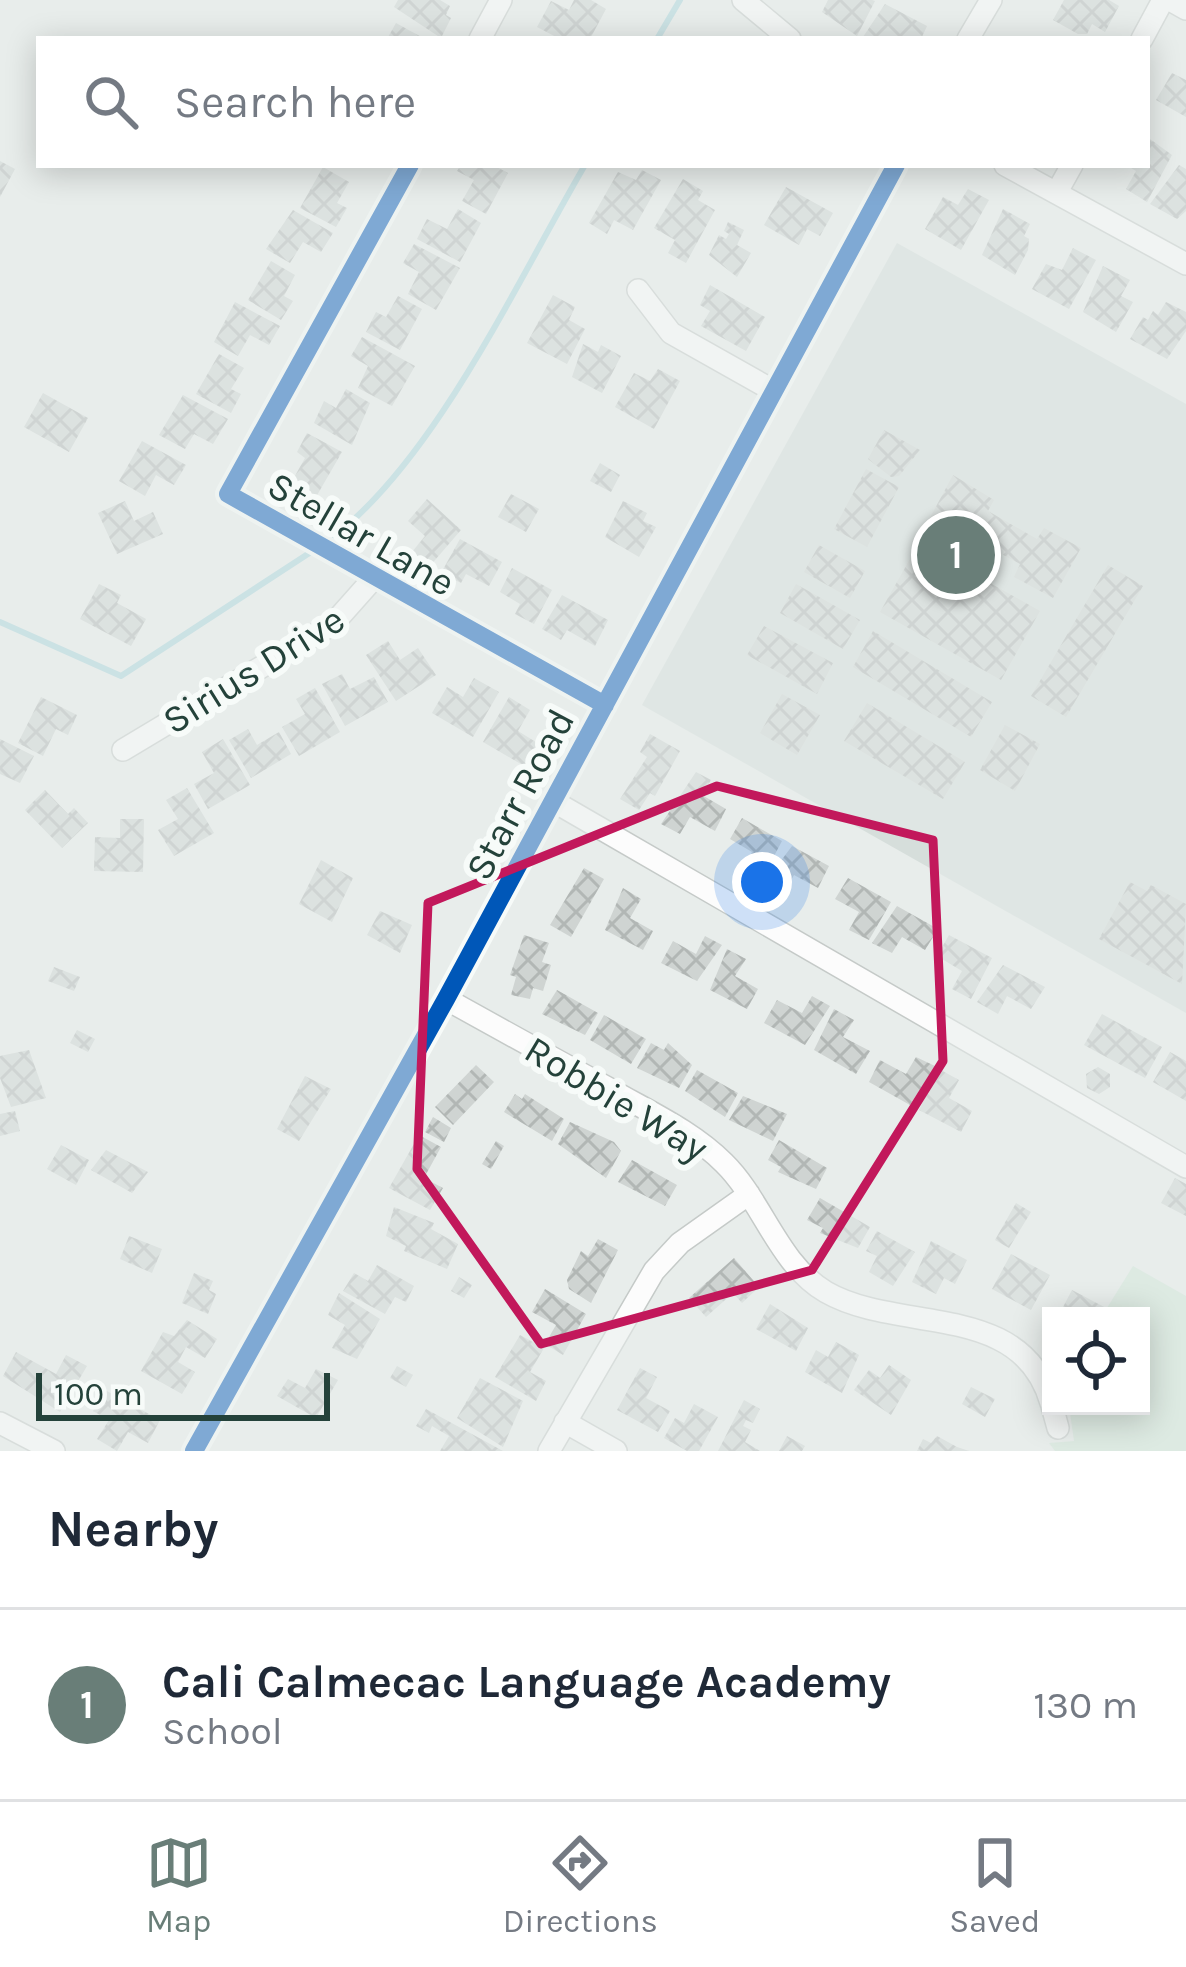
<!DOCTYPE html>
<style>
body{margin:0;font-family:Karla,sans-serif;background:#f6f6f7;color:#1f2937}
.controls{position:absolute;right:36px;bottom:36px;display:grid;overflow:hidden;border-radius:0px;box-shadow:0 6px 30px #0003}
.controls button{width:108px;height:108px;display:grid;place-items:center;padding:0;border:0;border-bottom:3px solid #e0e1e3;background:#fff;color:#1f2937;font:60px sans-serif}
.scale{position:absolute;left:36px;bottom:30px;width:294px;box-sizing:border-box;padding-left:12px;border:6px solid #24423a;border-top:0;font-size:33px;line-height:42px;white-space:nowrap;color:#24423a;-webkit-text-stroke:9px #f7fbf9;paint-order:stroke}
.you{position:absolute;left:762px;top:882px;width:42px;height:42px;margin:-30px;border:9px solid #fff;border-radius:50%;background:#1a73e8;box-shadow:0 0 0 18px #1a73e833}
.badge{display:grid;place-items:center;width:78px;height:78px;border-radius:50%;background:#697e78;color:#fff;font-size:39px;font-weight:700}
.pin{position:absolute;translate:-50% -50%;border:6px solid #fff;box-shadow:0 3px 12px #0006}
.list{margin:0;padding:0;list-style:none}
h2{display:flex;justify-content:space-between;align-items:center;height:156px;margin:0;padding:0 48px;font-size:51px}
h2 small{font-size:39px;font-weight:400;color:#747a83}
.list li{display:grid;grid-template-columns:78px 1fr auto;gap:36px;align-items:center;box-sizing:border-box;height:192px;padding:0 48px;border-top:3px solid #e0e1e3}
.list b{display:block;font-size:45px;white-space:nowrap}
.list p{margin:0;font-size:39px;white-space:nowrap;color:#747a83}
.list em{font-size:39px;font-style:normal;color:#747a83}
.icon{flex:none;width:66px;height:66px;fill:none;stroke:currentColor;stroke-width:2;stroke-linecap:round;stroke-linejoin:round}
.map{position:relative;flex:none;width:1186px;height:1451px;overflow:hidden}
.search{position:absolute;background:#fff;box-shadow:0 6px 30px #0003;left:36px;right:36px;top:36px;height:132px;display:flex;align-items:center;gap:30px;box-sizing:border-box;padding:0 42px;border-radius:0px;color:#747a83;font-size:45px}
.sheet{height:348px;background:#fff}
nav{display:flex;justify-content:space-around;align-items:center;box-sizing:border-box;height:168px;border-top:3px solid #e0e1e3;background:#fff;font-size:33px;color:#747a83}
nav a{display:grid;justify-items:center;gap:6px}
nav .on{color:#697e78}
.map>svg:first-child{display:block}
.built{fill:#d6dedb}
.green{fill:#d1e6d8}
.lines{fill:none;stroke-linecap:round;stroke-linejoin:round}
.stream{stroke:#a9d4db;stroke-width:6}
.building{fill:url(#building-cross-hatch)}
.minor-casing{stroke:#c5cac8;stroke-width:24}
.minor{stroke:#fcfcfc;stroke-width:21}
.cycleway-casing{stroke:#f7fbf9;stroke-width:26}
.cycleway{stroke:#0057b8;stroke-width:18}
.marked{fill:none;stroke:#c2185b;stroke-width:9;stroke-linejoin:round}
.labels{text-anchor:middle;stroke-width:12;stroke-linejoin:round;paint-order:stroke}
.street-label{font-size:39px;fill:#24423a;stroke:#f7fbf9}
</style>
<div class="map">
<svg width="1186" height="1451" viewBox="0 0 1186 1451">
<defs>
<pattern id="building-cross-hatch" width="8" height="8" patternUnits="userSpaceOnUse" patternTransform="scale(3)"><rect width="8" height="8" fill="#cfd4d2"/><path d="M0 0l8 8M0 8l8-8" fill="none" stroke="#b2b7b5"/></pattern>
</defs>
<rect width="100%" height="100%" fill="#e8edeb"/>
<path class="built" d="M897 243 1186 404V1013L642 705Z"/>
<path class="green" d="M1133 1266 1186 1296V1451H1055L1049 1443 1074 1441 1069 1406H1141V1316H1102Z"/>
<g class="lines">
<path class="stream" d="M657 39 680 0
M325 543C433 466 517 281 585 165
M0 622 121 676 314 550"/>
</g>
<path class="building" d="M398 0H440L450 6 446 15 451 18 441 38 394 7Z
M574 0H591L606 9 590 39H560L537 27 551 1 569 10Z
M828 0H872L875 1 857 36 822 12Z
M1064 0H1109L1119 6 1105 32 1092 24 1087 34H1078L1053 20Z
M885 4 927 26 921 39 863 37Z
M396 23 425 39H387Z
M1172 73 1186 80V117L1156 100Z
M1150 139 1172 155 1147 202 1126 189 1136 171 1126 165H1147Z
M0 161 15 169 0 197Z
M461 165H493L508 173 486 214 462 201 474 180 457 171Z
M1179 165 1186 169V211L1177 219 1150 204Z
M323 167 349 182 337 203 347 208 336 227 300 208Z
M642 170 661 180 633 230 614 220 607 234 589 223 618 172 636 180Z
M683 179 703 191 698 200 715 210 686 263 668 253 675 240 654 228Z
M786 187 833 213 820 236 807 229 799 245 764 225Z
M968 189 989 200 961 250 925 229 943 197 958 205Z
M458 209 481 223 460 262 417 239 427 219 447 229Z
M1003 209 1030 224 1024 236 1029 239 1028 250 1015 275 982 255Z
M293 210 333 233 321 252 303 242 290 263 266 249Z
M728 222 744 230 737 245 751 253 737 277 709 255 719 235 726 239 729 234 724 231Z
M414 244 460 268 436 310 408 294 419 272 403 263Z
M1073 248 1096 260 1069 309 1032 289 1046 264 1062 270Z
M271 261 295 275 284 296 293 301 281 320 248 300Z
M1103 266 1130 280 1121 296 1133 302 1116 332 1083 312Z
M710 285 765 317 746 351 701 326 710 311 700 305Z
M553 295 575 307 569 320 585 329 567 364 527 343Z
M398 296 422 309 400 350 366 332 376 312 386 317Z
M235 302 280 326 269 345 250 335 238 356 214 342Z
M1166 302 1186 312V331L1167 359 1130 339 1143 317 1148 320 1153 311 1158 315Z
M362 337 415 366 392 406 358 388 368 366 351 356Z
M583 344 598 352 601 345 621 356 602 393 572 377Z
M219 354 244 368 231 389 241 394 231 413 196 394Z
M658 369 680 381 654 429 615 407 634 373 650 381Z
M346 389 370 403 352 445 314 423 324 401 336 408Z
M43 393 88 418 69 452 24 427Z
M183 395 228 419 213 444 194 434 185 449 159 435Z
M884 430 920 450 899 476 891 477 868 459Z
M307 433 342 452 316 497 291 483 305 458 297 452Z
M142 441 186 465 174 485 156 475 145 496 119 481Z
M600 463 620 475 611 492 590 481Z
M866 469 899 487 867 547 834 529Z
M953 475 994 500 988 511 1037 539 1044 528 1081 548 1053 598 1014 577 1020 564 972 538 962 547 926 525Z
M511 494 539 509 526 532 498 517Z
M427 499 461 530 429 567 412 552 425 536 408 521Z
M125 501 134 521 153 512 163 534 117 554 98 513Z
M623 501 647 513 643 521 656 527 639 557 605 537Z
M460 539 502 562 489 586 466 574 461 583 441 573Z
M919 543 1040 611 1001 680 880 612Z
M819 545 865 571 850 598 804 572Z
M1108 565 1143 586 1066 717 1031 696Z
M512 568 552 590 534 624 515 614 520 604 500 592Z
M99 584 121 595 117 603 146 619 131 646 80 619Z
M796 584 860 620 843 649 780 613Z
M562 595 608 620 595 646 567 630 561 640 542 629Z
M764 626 833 663 817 694 747 655Z
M873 631 992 702 971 737 853 667Z
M388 641 400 660 418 648 436 675 396 701 366 655Z
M342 674 350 689 374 677 388 702 345 726 322 684Z
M474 678 499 692 473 737 432 713 447 687 463 697Z
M315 688 340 732 299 756 282 727 305 714 296 699Z
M782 694 820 715 797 755 760 733Z
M41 697 77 715 68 735 56 729 43 756 18 743Z
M509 697 530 710 518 731 539 744 526 767 483 742Z
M867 703 965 762 943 799 844 741Z
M1005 725 1040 744 1015 791 980 770Z
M248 729 257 745 279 732 291 754 251 778 229 740Z
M650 734 680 751 655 796 650 793 639 810 620 799 647 757 640 752Z
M0 739 34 756 20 783 0 774Z
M223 739 250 785 208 809 194 784 214 773 202 752Z
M696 772 711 780 702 795 726 809 715 831 690 817 680 834 661 824Z
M187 788 214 833 174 856 158 830 178 819 166 800Z
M45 790 68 814 74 808 88 823 62 848 25 810Z
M742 818 782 841 762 879 743 869 752 852 730 839Z
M120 819H144L143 872 94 871 95 837 120 838Z
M792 846 829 866 818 888 794 875 784 893 765 882Z
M321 860 353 878 332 922 299 904Z
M584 868 604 879 571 937 550 925Z
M848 878 891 902 869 940 849 930 859 912 835 899Z
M1130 882 1147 891 1151 885 1186 904 1182 984 1099 939Z
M623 888 641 899 630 918 653 931 643 950 605 930Z
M897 906 938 929 925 950 902 937 892 953 872 943Z
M380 911 412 925 400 953 367 935Z
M524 935 549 943 542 962 551 965 543 991 533 988 530 999 511 995 516 977 510 975Z
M949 935 992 958 971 999 952 989 962 971 937 956Z
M705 936 722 945 697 981 661 963 673 941 696 954Z
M727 949 746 959 735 976 758 989 747 1009 710 990Z
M1003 965 1045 987 1031 1009 1007 996 998 1014 977 1002Z
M54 967 80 977 74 991 48 981Z
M557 990 598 1013 585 1035 542 1014Z
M812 996 830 1006 805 1045 764 1023 777 1000 802 1013Z
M834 1009 854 1020 843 1037 870 1051 856 1074 814 1050Z
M1102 1014 1162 1047 1145 1078 1084 1045Z
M604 1015 646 1039 631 1064 590 1040Z
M77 1030 95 1039 88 1052 70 1043Z
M651 1043 664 1050 668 1043 692 1065 679 1088 637 1068Z
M29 1050 46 1098 11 1107 0 1078V1056Z
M1170 1052 1186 1061V1101L1153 1082Z
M916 1057 935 1066 910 1105 869 1082 880 1060 906 1074Z
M476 1065 494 1082 453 1125 435 1107Z
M1098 1067 1110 1074V1087L1099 1094 1087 1088 1086 1074Z
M939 1069 959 1080 949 1098 972 1111 961 1132 919 1110Z
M697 1070 738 1093 725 1117 685 1091Z
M305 1076 331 1089 299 1141 277 1129Z
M515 1094 522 1099 525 1094 564 1119 552 1141 504 1112Z
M743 1096 787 1114 773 1141 729 1120Z
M15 1111 20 1131 0 1136V1114Z
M433 1117 451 1128 444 1142 425 1132Z
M570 1122 614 1142 621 1151 606 1178 558 1144Z
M419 1135 441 1147 424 1178 443 1188 430 1210 389 1188Z
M779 1140 827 1168 816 1189 778 1172 781 1167 768 1160Z
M496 1141 504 1146 491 1169 482 1164Z
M61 1145 89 1160 76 1185 47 1169Z
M106 1150 148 1172 132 1193 91 1170Z
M632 1160 677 1185 665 1206 618 1182Z
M1175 1178 1186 1184V1216L1161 1203Z
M820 1198 870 1227 858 1248 820 1233 823 1228 807 1220Z
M1016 1203 1031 1212 1009 1248 995 1240Z
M394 1207 434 1223 431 1229 458 1244 447 1269 404 1251 406 1246 386 1236Z
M877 1231 915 1252 893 1286 869 1272 877 1256 866 1251Z
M129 1236 162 1249 152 1273 120 1259Z
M598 1239 618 1250 591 1303 569 1289 567 1280 581 1251 588 1256Z
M931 1241 967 1260 955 1284 944 1278 936 1294 912 1282Z
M1011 1254 1050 1275 1031 1310 992 1289Z
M734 1258 759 1287 742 1303 733 1293 706 1317 689 1298Z
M377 1265 414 1286 406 1302 395 1297 385 1314 343 1291 354 1273 368 1281Z
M194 1273 213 1281 209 1290 216 1294 208 1314 182 1303Z
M459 1277 472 1285 464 1298 451 1291Z
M545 1289 586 1314 563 1355 545 1344 556 1325 532 1312Z
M1072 1290 1106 1308 1102 1316H1079L1063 1307Z
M339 1293 380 1319 357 1359 332 1348 345 1325 328 1315Z
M770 1304 808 1328 796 1351 756 1329Z
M187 1320 217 1339 205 1358 186 1347 178 1362 195 1372 182 1394 141 1371 163 1332 174 1336Z
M520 1335 544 1348 530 1372 546 1381 536 1401 495 1377Z
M836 1342 859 1355 842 1393 805 1372 816 1350 828 1357Z
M16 1352 56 1374 66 1355 87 1366 60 1412 3 1376Z
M889 1365 911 1380 891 1415 854 1390 869 1370 880 1378Z
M397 1366 413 1375 406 1387 390 1378Z
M640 1368 657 1377 646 1398 670 1411 658 1432 617 1410Z
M316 1369 338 1380 316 1418 277 1396 288 1379 305 1388Z
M480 1378 523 1401 503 1447 457 1418Z
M971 1387 995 1399 985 1417 962 1404Z
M105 1390 160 1420 148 1443 128 1432 117 1451 97 1439 109 1420 93 1411Z
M744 1400 760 1409 753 1423 746 1420 743 1426 751 1430 745 1442 760 1451H718Z
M694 1404 718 1417 699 1451H687L664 1438 675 1418 684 1423Z
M426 1409 503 1451H440L449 1436 432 1426 429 1433 416 1426Z
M787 1436 805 1446 802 1451H779Z
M937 1436 957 1447 969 1451H917L923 1439 931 1443Z"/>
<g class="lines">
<g class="minor-casing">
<path id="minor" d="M743 0 790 39
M1170 0 1186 9
M480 39 501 0
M968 39 991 0
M1142 39 1163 0
M410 165 228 494 605 705
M1005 165 1186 264
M1057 192 1072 165
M638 290 671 333 774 391
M123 750 333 624 373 579
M553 801 1186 1167
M446 999C500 1029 554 1059 608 1088 647 1111 691 1130 724 1163 762 1200 778 1264 826 1292 899 1334 1022 1300 1051 1403
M1052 1406 1058 1428
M565 1422 616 1451
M0 1423 54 1451
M194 1451 446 999 896 165
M549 1451 654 1271 680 1243 749 1194"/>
</g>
<use href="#minor" class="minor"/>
<g class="cycleway-casing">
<path id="cycleway" d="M410 165 228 494 605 705
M194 1451 446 999 896 165"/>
</g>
<use href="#cycleway" class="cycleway"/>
</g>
<path d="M0 0H1186V1451H0ZM717 786 933 840 943 1061 812 1270 541 1344 417 1169 428 903Z" fill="#e8edeb" fill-opacity=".55" fill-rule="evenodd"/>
<path class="marked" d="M717 786 933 840 943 1061 812 1270 541 1344 417 1169 428 903Z"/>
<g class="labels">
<g class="street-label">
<text transform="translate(362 533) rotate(30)" y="14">Stellar Lane</text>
<text transform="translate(253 669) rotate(-32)" y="14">Sirius Drive</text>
<text transform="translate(519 794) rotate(-62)" y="14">Starr Road</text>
<text transform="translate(617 1098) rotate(31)" y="14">Robbie Way</text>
</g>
</g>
</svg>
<div class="controls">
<button><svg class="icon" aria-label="locate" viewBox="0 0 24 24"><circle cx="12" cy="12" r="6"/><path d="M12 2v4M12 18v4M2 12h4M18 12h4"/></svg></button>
</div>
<div class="scale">100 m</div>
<div class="you"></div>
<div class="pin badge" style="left:956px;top:555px">1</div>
<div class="search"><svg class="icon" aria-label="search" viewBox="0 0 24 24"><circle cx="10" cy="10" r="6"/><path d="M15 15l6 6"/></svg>Search here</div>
</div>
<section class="sheet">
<h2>Nearby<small></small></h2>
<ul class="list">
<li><span class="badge">1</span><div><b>Cali Calmecac Language Academy</b><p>School</p></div><em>130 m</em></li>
</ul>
</section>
<nav>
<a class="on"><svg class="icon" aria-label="map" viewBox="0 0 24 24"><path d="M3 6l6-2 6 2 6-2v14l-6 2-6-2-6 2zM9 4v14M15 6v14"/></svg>Map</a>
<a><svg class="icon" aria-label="directions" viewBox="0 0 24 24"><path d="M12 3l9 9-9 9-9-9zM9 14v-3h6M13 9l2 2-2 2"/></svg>Directions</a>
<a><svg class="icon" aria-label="saved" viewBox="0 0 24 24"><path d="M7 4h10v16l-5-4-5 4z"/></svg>Saved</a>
</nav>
